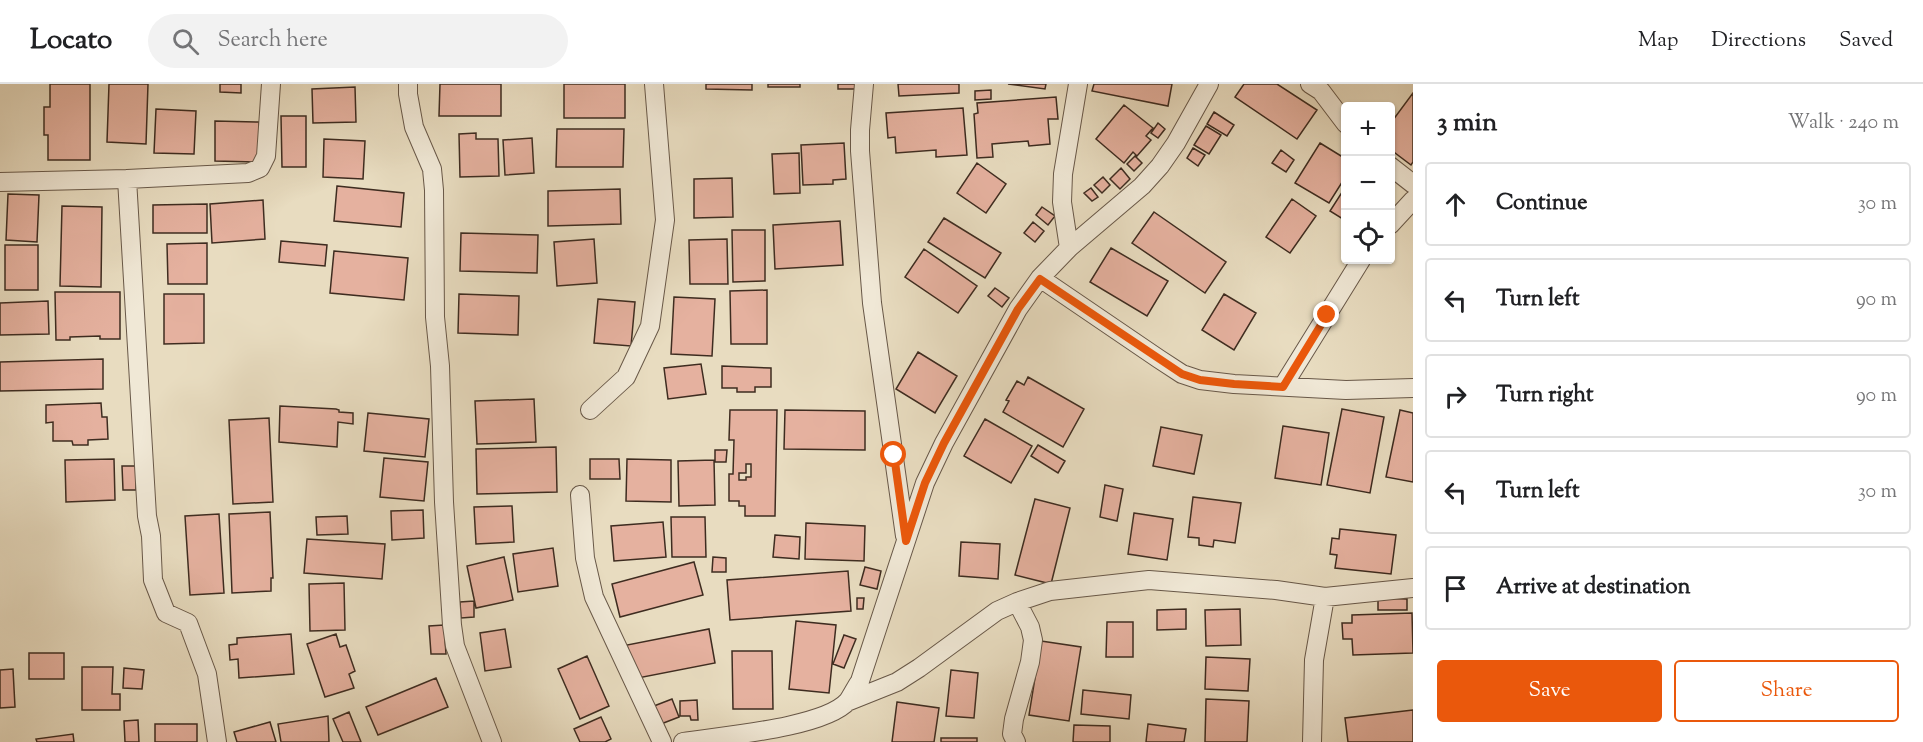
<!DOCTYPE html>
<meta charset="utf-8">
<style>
body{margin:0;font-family:"Sorts Mill Goudy",serif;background:#f2f2f2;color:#202124}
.controls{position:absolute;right:18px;top:18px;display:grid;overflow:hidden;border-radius:6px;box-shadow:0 2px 4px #0004}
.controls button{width:54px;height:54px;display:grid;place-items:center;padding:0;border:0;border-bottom:2px solid #e0e0e0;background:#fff;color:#202124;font:30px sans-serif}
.stop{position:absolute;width:18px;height:18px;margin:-14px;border:4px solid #ea580c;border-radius:50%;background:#fff}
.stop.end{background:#ea580c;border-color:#fff;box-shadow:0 2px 6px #0008}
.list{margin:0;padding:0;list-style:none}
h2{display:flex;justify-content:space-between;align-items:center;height:78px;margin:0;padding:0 24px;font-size:26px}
h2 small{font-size:20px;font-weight:400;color:#757577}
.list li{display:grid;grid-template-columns:39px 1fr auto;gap:18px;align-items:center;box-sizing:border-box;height:84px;margin:0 12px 12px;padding:0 12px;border:2px solid #e0e0e0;border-radius:6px}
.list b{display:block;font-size:22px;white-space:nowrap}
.list em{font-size:20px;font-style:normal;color:#757577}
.actions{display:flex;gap:12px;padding:18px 24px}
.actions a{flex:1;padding:14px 0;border:2px solid #ea580c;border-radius:6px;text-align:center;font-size:21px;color:#ea580c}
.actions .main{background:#ea580c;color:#fff}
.icon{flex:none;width:33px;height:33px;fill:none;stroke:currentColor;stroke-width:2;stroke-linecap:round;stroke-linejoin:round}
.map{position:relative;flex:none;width:1413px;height:658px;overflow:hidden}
header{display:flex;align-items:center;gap:36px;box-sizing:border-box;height:84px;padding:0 30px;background:#fff;border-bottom:2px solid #e0e0e0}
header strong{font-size:28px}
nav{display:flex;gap:33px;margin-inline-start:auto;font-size:21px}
.search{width:420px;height:54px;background:#f2f2f2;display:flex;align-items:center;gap:15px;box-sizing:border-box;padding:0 21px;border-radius:33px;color:#757577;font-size:22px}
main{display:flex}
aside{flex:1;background:#fff}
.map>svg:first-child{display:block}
.building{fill:#e5b19f;stroke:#3e2c20;stroke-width:1.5;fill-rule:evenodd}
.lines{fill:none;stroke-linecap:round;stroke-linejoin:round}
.minor-casing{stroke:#685848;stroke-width:20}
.minor{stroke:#f0e8d6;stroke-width:18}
.route{stroke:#ea580c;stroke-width:8}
</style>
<header>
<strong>Locato</strong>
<div class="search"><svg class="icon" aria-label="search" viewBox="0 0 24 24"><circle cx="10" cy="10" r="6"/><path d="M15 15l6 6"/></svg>Search here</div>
<nav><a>Map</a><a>Directions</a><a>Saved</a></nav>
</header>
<main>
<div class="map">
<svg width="1413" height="658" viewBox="0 0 1413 658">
<rect width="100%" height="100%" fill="#e8dcc0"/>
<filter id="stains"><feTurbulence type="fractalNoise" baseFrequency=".00333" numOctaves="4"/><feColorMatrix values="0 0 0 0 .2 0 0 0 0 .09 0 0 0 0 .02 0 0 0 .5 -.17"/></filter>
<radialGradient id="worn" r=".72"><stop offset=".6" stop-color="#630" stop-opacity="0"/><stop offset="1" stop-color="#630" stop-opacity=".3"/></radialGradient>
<path class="building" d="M50 0H90V76H48V51H44V23H50Z
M109 0H148L146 60 107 58Z
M220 0H241V9L220 8Z
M440 0H501V32H439Z
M564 0H625V34H564Z
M706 0H752V6L706 5Z
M768 0H800V3H768Z
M838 0H856V5H838Z
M898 0H959V9L899 12Z
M1008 0H1046L1045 5Z
M1094 0H1172L1168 22 1092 7Z
M1244 0H1277L1317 26 1297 55 1235 13Z
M355 3 356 38 313 39 312 5Z
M991 6V15L975 16V7Z
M1413 9V78L1411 81 1395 69 1392 72 1390 71V40Z
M1056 13 1058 35H1048L1050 60 1029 62 1028 57 992 60 993 73 977 74 974 30 978 29 977 19Z
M1124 21 1153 44 1146 52 1151 56 1137 72 1133 68 1124 79 1096 55Z
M963 24 967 71 936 73V66L896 69 895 53 888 54 886 29Z
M156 25 196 27 194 70 154 69Z
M1214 28 1234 41 1227 52 1207 40Z
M281 32H306V83H282Z
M215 37 259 38V78L215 77Z
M1158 39 1165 45 1158 54 1151 49Z
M1206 42 1221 51 1209 70 1194 61Z
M557 45H624L623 83H556Z
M476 49V55H498L499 92 460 93 459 50Z
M532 54 534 89 505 91 503 56Z
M324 55 365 57 363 95 323 93Z
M844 59 846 95 833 96V100L803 101 801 61Z
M1320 59 1346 75V92L1329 119 1295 99Z
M1193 64 1205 71 1198 82 1187 74Z
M1281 66 1294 76 1286 88 1272 79Z
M799 69 800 109 774 110 772 70Z
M1135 72 1142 79 1134 87 1127 80Z
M977 79 1006 100 986 129 957 109Z
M1121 84 1130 95 1120 105 1110 95Z
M1103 93 1110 101 1102 109 1094 101Z
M732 94 733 133 694 134V95Z
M337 102 404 109 401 143 334 137Z
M1346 102V137L1330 127Z
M1091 104 1098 113 1092 117 1084 109Z
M620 105 621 140 548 142V107Z
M8 110 39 111 37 158 6 156Z
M1292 115 1316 132 1290 169 1266 153Z
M263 116 265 155 212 159 210 120Z
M207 120V149H153V121Z
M62 122 102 123 101 203 60 202Z
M1042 123 1055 132 1048 141 1036 131Z
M1154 128 1226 178 1205 209 1132 159Z
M944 134 1001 169 985 194 928 158Z
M840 137 843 181 775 185 773 141Z
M1033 138 1044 147 1035 158 1024 149Z
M732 146H765V197L733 198Z
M461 149 538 151 537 189 460 187Z
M594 155 597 199 557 202 554 158Z
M727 155 728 200H690L689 156Z
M281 157 327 161 325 182 279 178Z
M207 159V200H168L167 160Z
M5 161H38V206H5Z
M1111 164 1168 197 1147 232 1090 198Z
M924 165 977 202 958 229 905 193Z
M334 167 408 174 404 216 330 209Z
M995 204 1009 214 1002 223 988 212Z
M767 206V260H731L730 207Z
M55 208H120V255H100V252L70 253V256H56Z
M164 210H204V259L164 260Z
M459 210 519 212 518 251 458 249Z
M1224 210 1256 229 1234 266 1202 246Z
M674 213 715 215 712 272 671 270Z
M598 215 635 218 631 262 594 259Z
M48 217 49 250 0 251V219Z
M918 268 957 292 935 329 896 305Z
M103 275V305L0 307V278Z
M701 280 706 310 668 315 664 284Z
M722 282 771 284V303H755V308H737V304H722Z
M1028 293 1084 325 1063 363 1003 328 1009 317 1006 316 1017 297 1024 301Z
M534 315 536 358 477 360 475 317Z
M101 319 102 333H107L108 355 88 356V361H73L72 357H53V338L46 339V321Z
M280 322 336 325 339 326V328L353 329V340L338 338 337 363 279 358Z
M1342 325 1384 333 1370 409 1327 401Z
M730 326H777L775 432H745V422H739V417H729V390H733L734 356H729ZM746 380H751V393H746V396H739V389H746Z
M785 326 865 327V366L784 365Z
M1400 326 1413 329V398L1386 393Z
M368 329 429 335 425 373 364 367Z
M269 334 273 418 233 420 229 336Z
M985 335 1032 362 1011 399 964 372Z
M1283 342 1329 349 1321 401 1275 394Z
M1161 343 1202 351 1194 390 1153 382Z
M1038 361 1065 377 1058 389 1031 372Z
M556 363 557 408 477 410 476 365Z
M715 366H727L726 378H715Z
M384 374 428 378 424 417 380 413Z
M114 375 115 416 66 418 65 376Z
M590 375H619L620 395H590Z
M627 375 671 376V418L626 417Z
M714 376 715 421 679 422 678 377Z
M122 382H136V406H123Z
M1105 401 1123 405 1117 437 1100 433Z
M1193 413 1241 419 1235 459 1214 456 1213 463 1199 461V454L1188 453Z
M1035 415 1070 424 1051 500 1015 491Z
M512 422 514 458 476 460 474 423Z
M423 426 424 454 392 456 391 427Z
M270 428 273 494H271V507L232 509 229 430Z
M1134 429 1173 435 1167 476 1128 470Z
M219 430 224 509 190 511 185 432Z
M347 432 348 450 317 451 316 433Z
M671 433H705L706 473H672Z
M663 438 666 473 614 477 611 442Z
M806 439 865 442 864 477 805 475Z
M1340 445 1396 451 1391 490 1335 484 1337 471 1330 470 1332 454 1339 455Z
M775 451 800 453 799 475 773 473Z
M307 455 385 460 382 495 304 489Z
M961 458 1000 460 998 495 959 492Z
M553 464 558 502 518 508 513 470Z
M504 473 513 516 476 524 467 482Z
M713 473 726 474V488H712Z
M694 478 703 511 620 533 612 500Z
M865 483 881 487 877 505 860 501Z
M848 487 851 527 730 536 727 496Z
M344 499 345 546 310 547 309 500Z
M857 514H864L863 525H857Z
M1378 514 1407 515V526H1378Z
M474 517V533L461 534 460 518Z
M1186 525V545L1157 546V526Z
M1240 525 1241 561 1206 562 1205 526Z
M1412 529 1413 569 1353 571 1352 555H1343L1342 539H1352V531Z
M796 537 836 541 829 609 789 605Z
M1107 538H1133V573H1106Z
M444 541 446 570H431L429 542Z
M505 545 511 583 485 587 480 549Z
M709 545 715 579 638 594 632 585 627 561Z
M291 550 294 590 239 594 238 575 230 576 229 561 237 560V554Z
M336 550 340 563 346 561 355 587 349 590 354 604 325 613 307 560Z
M844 551 856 555 844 584 833 580Z
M1041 557 1081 563 1069 637 1029 631Z
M732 567H772L773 625H733Z
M29 569H64V595H29Z
M587 572 609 622 580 635 558 585Z
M1206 573 1250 575 1248 607 1205 605Z
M82 583H113L112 610H120V626H82Z
M124 584 144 586 142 605 123 604Z
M13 585 15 623 0 624V586Z
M951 586 978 589 974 634 946 632Z
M436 594 448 623 378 651 366 623Z
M1083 606 1131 611 1129 635 1081 630Z
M672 615 679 633 661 640 654 622Z
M1206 615 1249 617 1247 658H1205Z
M697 616 698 636H691L690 632H680V617Z
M897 618 939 624 934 658H892Z
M1413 626V658H1348L1345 634Z
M349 628 361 658H343L333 635Z
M328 632 329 658H281L278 640Z
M601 633 611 655 605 658H580L574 645Z
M138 636 139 658H125L124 637Z
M270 638 276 658H237L234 648Z
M155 640H197V658H155Z
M1148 640 1186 645 1184 658H1146Z
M1074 641 1110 642V658H1073Z
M73 650 74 658H37L36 655Z
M941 654H977V658H941Z"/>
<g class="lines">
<g class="minor-casing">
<path id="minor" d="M408 0V10L414 43 432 85 434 106 435 233 440 282 444 418 452 541 455 562 492 658
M864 0 860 46V67L872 219 905 452
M1310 0 1321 7 1346 40
M1390 82 1413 100
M127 95 147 432 151 452 153 496 166 529 188 539 207 590 217 658
M0 98 127 95 248 89 260 84 266 72 271 0
M1390 141 1413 116
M1069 164 1062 118 1063 90 1078 0
M1040 194 1159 275 1182 290 1200 296 1234 300 1346 306 1413 304
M1283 302 1361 176
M590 326 626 293 650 242 665 136 654 0
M580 411 585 474 594 513 662 658
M847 618 897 598 919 584 997 527 1017 518 1050 507 1149 496 1276 506 1325 513 1413 504
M683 658C720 652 824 644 848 617 852 611 856 603 860 597L925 399 944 359 1018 225 1040 194 1069 164 1142 102 1160 82 1176 59 1209 0
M1016 658 1012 650 1014 635 1030 578 1033 556 1030 543 1017 518
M1312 658 1314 576 1325 513"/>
</g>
<use href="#minor" class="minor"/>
</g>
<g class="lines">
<path class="route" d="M894 371 906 457 925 399 944 359 1018 225 1040 195 1182 290 1200 296 1234 300 1283 303 1327 231"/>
</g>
<rect width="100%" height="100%" filter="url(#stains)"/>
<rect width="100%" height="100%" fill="url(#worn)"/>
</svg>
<div class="controls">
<button>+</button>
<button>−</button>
<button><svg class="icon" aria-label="locate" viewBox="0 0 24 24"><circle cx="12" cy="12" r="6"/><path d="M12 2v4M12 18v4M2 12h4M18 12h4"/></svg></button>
</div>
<div class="stop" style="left:894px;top:371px"></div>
<div class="stop end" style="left:1327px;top:231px"></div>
</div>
<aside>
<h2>3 min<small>Walk · 240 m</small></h2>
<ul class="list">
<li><svg class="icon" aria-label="ahead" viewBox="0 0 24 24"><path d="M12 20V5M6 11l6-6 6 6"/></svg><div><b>Continue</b></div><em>30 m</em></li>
<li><svg class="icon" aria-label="left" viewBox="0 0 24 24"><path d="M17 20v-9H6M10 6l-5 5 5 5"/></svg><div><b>Turn left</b></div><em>90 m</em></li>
<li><svg class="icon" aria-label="right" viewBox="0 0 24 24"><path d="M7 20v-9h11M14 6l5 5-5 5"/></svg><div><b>Turn right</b></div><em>90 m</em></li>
<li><svg class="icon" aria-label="left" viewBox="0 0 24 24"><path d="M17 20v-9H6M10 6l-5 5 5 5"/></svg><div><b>Turn left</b></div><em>30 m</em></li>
<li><svg class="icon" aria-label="arrive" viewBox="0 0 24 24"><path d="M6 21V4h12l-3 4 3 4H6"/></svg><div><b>Arrive at destination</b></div></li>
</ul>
<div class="actions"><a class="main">Save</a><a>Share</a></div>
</aside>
</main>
